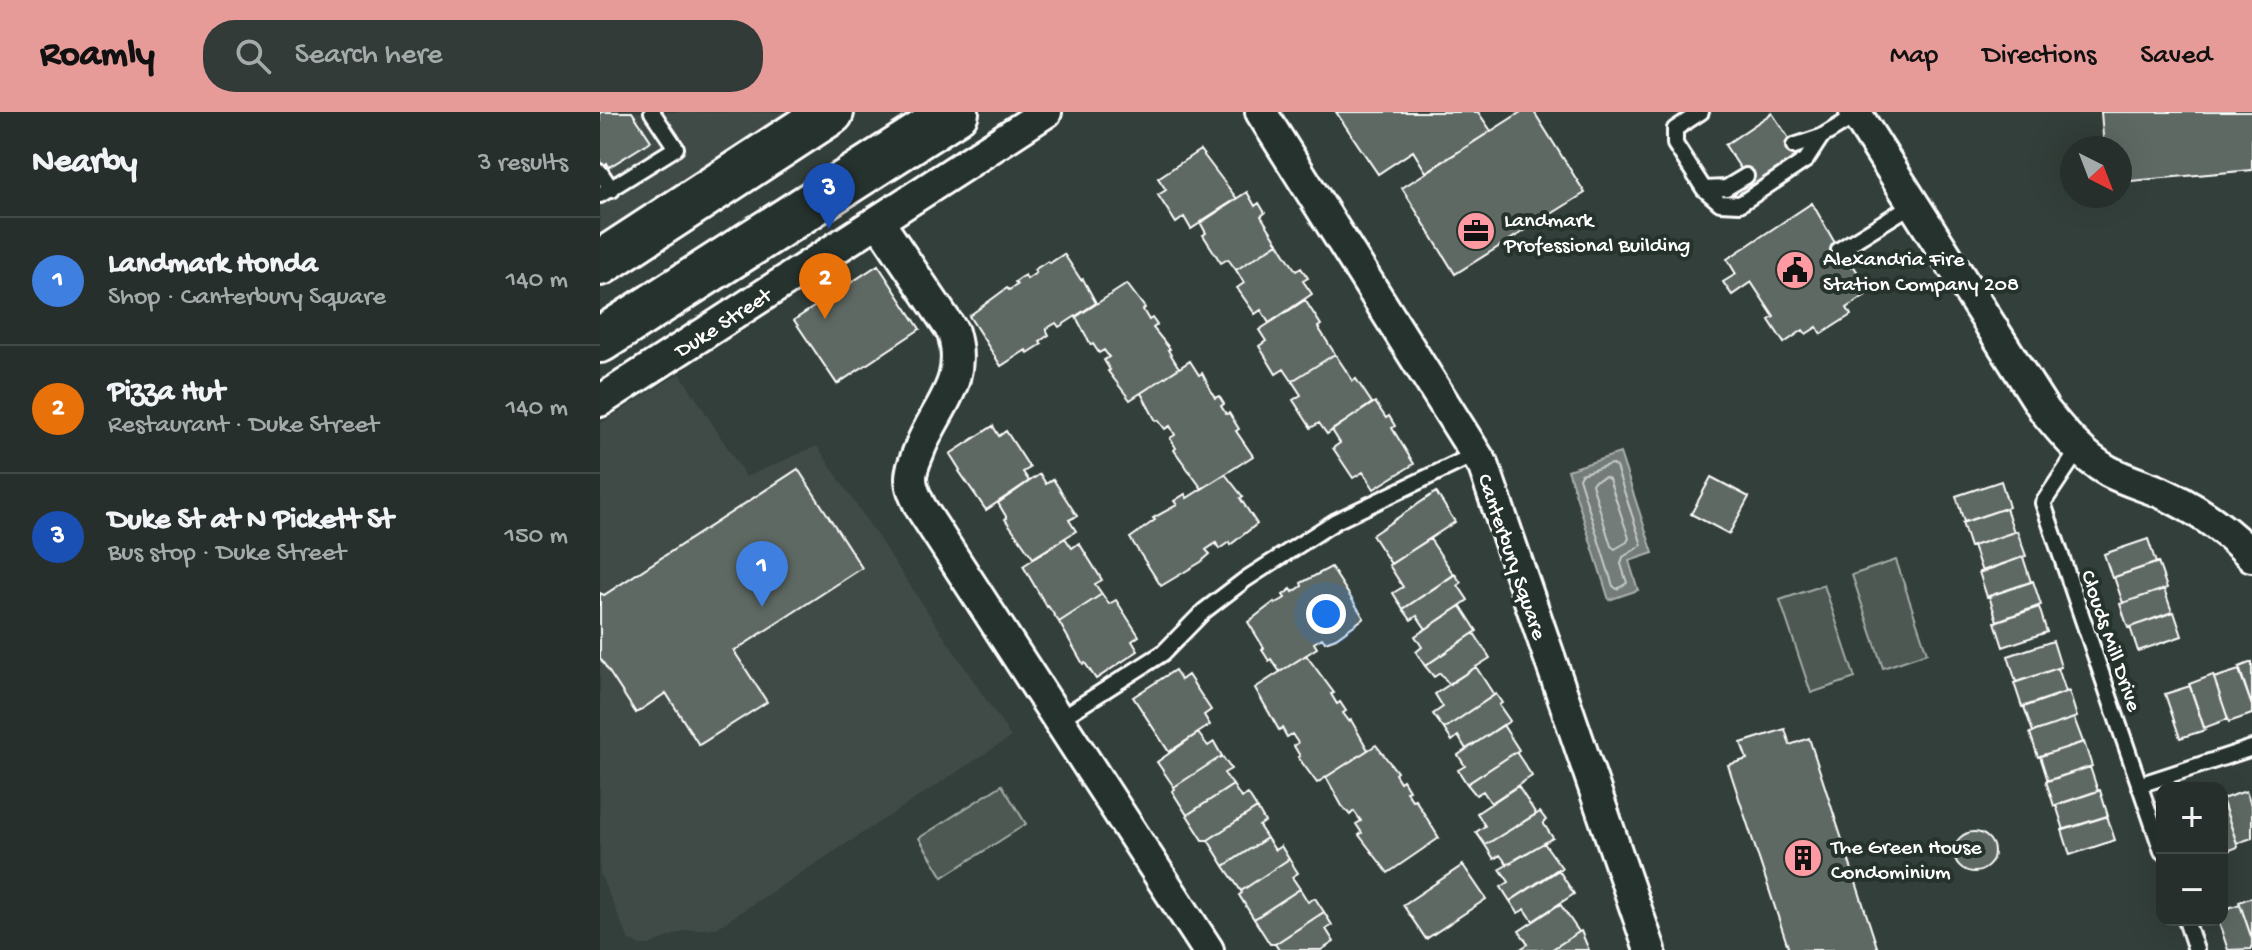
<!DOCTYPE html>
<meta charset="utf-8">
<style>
body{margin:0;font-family:"Gochi Hand",sans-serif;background:#323b38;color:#f1f3f6}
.controls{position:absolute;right:24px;bottom:24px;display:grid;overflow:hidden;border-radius:16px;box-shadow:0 8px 32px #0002}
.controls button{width:72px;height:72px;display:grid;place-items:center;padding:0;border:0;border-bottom:2px solid #424a48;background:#262f2c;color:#f1f3f6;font:40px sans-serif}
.compass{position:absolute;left:1460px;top:24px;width:72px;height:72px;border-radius:50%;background:#262f2c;box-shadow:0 8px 32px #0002;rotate:138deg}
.you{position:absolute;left:726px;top:502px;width:28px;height:28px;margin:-20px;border:6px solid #fff;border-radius:50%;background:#1a73e8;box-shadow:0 0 0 12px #1a73e833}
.badge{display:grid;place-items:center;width:52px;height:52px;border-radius:50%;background:#e69b98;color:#fff;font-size:26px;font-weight:700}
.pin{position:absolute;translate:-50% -66px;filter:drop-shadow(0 2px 4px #0008)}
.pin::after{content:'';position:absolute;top:42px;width:28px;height:24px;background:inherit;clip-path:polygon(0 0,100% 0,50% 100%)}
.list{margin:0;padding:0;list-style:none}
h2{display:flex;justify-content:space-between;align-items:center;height:104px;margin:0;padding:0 32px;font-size:34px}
h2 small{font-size:26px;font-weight:400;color:#a4a9a9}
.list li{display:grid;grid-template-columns:52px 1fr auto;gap:24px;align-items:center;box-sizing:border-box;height:128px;padding:0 32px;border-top:2px solid #424a48}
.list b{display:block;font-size:30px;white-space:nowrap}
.list p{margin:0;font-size:26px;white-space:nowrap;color:#a4a9a9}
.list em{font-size:26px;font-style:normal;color:#a4a9a9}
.icon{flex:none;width:44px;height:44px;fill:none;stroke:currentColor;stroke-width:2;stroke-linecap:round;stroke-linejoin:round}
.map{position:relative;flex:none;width:1652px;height:838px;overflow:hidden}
header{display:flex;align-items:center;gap:48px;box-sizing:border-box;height:112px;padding:0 40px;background:#e69b98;color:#111}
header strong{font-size:38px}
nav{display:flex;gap:44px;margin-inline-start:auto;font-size:28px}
.search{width:560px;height:72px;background:#323b38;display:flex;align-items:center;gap:20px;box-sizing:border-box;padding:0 28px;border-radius:32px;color:#a4a9a9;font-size:30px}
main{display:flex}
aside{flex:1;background:#262f2c}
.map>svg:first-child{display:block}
.built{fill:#404c47}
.green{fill:#4d5853;stroke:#a6aca9;stroke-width:2}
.water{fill:#737b78;stroke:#abb0ae;stroke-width:2}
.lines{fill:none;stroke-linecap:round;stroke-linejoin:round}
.shore{stroke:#c7cac9;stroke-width:2}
.building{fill:#5f6964;stroke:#fff;stroke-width:2}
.service-casing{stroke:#fff;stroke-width:20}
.minor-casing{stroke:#fff;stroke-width:36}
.primary-casing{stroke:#fff;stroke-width:50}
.service{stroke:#26332d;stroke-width:14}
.minor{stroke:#26332d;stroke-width:30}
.primary{stroke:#26332d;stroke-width:44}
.labels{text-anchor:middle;stroke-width:8;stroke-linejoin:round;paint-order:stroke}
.poi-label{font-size:22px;fill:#fff;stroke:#26332d;text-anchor:start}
.street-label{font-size:22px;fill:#fff;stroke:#26332d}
</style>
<header>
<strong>Roamly</strong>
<div class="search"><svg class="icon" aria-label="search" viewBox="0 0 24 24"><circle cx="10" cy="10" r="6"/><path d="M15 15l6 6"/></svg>Search here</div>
<nav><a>Map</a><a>Directions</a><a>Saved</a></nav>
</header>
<main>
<aside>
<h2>Nearby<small>3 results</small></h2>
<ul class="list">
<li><span class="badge" style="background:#3f7fe0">1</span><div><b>Landmark Honda</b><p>Shop · Canterbury Square</p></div><em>140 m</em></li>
<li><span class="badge" style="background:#e8710a">2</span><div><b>Pizza Hut</b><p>Restaurant · Duke Street</p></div><em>140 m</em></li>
<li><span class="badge" style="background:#1a4fb4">3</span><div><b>Duke St at N Pickett St</b><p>Bus stop · Duke Street</p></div><em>150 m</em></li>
</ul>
</aside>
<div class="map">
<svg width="1652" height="838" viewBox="0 0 1652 838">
<rect width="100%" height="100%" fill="#333f3a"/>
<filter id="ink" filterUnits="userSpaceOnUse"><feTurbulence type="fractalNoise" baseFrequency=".0125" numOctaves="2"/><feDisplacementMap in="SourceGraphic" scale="16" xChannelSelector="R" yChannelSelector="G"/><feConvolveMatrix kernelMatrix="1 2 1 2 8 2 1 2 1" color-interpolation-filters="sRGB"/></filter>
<g filter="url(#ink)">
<path class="built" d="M0 0H197L0 128Z
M80 261 146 365 217 334 411 625 116 816 86 818 49 833H40L29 828 0 762V312Z"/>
<path class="green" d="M1296 448 1327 541 1283 556 1252 463Z
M1224 473 1255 566 1211 581 1180 488Z
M402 673 426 712 343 765 319 726Z"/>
<path class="water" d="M1020 341 1053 441 1029 449 1038 478 1009 488 968 358Z"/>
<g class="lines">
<path class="shore" d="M1011 352 1016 355 1042 433 1023 445 1021 452 1027 471 1017 477 1013 474 979 366 981 362Z
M1005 365 1009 367 1029 426 1027 430 1015 437 1011 434 992 372 994 369Z"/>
</g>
<path class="building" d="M0 0H32L51 29 9 55 7 51 0 56Z
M736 0H878L891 19 826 60 813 39 778 62Z
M921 0H934L985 81 855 162 802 76Z
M1501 0H1652V58L1520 70V36H1504Z
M1172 1 1200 43 1153 75 1125 33Z
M600 38 637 87 591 117 584 105 576 111 558 83 566 78 558 66Z
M647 80 655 94 659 91 665 101 661 104 678 131 636 158 628 147 621 151 603 123 606 121 600 110Z
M1212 91 1239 138 1250 155 1253 153 1270 180 1247 196 1251 203 1221 222 1217 215 1206 222 1203 218 1184 231 1169 208 1174 205 1151 170 1132 183 1123 170 1136 162 1127 147Z
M678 131 696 159 701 156 708 166 703 169 712 182 669 211 661 198 655 202 637 176 644 171 636 158Z
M464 142 481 168 483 167 496 191 459 215 456 211 446 217 449 223 440 229 442 232 428 241 426 238 401 254 369 204 407 176 409 178 417 173 415 170 425 163 427 167 436 161 434 158 448 149 450 151Z
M278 153 320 217 237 272 194 208Z
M527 172 545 196 543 198 549 208 552 206 557 213 553 216 570 237 568 238 579 256 530 288 508 259 510 258 504 248 509 245 504 238 499 241 493 232 491 233 476 205Z
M705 188 721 213 718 215 735 242 692 269 684 257 676 262 659 234 666 229 659 218Z
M735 242 753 269 756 267 772 291 727 322 719 311 711 316 693 288 701 283 692 269Z
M590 249 599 263 602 261 615 286 619 284 624 292 621 294 626 302 629 301 639 317 636 319 653 344 602 377 574 338 576 336 570 326 575 323 570 314 565 317 558 308 556 309 541 281Z
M775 290 786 306 789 304 795 314 792 316 814 352 774 377 763 360 753 366 733 336 740 331 732 318Z
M393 314 399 324 406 319 430 356 423 360 429 369 386 398 359 359 360 358 350 342Z
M198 357 262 456 134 539 167 590 99 633 66 581 36 601 0 546V481L4 483Z
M440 362 446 372 453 367 477 404 469 408 476 419 433 446 405 407 407 406 398 391Z
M625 362 643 385 640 386 657 412 630 433 629 430 619 437 616 431 606 438 610 442 601 450 561 474 530 426 555 408 553 406 577 393 574 389 585 382 587 386Z
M1111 365 1149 385 1129 422 1091 402Z
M1401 369 1409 395 1364 410 1356 384Z
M836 380 855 410 791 452 772 423Z
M1406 396 1414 420 1370 435 1362 411Z
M1417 419 1426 444 1382 460 1373 434Z
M465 426 472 436 479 431 502 468 495 472 502 482 459 510 448 494 447 495 423 454Z
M830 427 854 463 803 497 793 481 803 475 789 453Z
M1548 427 1556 451 1512 466 1504 442Z
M1423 445 1431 470 1387 485 1379 460Z
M1558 450 1567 476 1523 491 1514 465Z
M731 455 764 506 736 526 725 530 722 526 714 531 717 536 680 560 671 547 669 549 662 538 664 536 648 510 674 490 675 492 685 486 683 483 691 477 693 480 702 474 701 471Z
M855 462 861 471 858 473 868 488 826 517 817 504 811 508 803 497Z
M1433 469 1441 493 1397 509 1389 484Z
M1564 477 1572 500 1528 516 1520 492Z
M502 482 509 492 516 488 539 524 532 529 538 539 496 567 485 551 483 552 459 510Z
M861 494 877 519 825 554 816 540 822 535 815 524Z
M1439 495 1447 520 1403 535 1395 510Z
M1574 500 1582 524 1538 539 1530 515Z
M874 521 890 546 849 572 840 561 834 565 825 554Z
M1453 529 1461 555 1416 570 1408 544Z
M706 543 734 581 731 582 737 592 740 590 746 599 743 601 749 609 751 608 768 638 717 671 698 645 700 644 694 634 698 631 692 622 687 625 682 616 679 618 655 576Z
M1652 550V594L1639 555Z
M876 555 894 583 844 617 833 602 843 595 835 582Z
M1458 556 1466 580 1422 595 1414 571Z
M575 558 581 568 588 563 611 598 604 603 610 613 569 640 533 585Z
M1639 558 1652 594V602L1629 610 1614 566Z
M1613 563 1628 607 1604 616 1589 572Z
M1590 574 1605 618 1580 626 1565 582Z
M1469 579 1477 605 1433 620 1424 595Z
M896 582 902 591 899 593 910 609 866 637 858 624 852 629 844 617Z
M1474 606 1483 630 1438 645 1430 621Z
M903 613 919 638 867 672 858 658 865 654 858 643Z
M1185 617 1190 633 1209 626 1278 838H1189L1128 653 1147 647 1141 631Z
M598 621 608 634 614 630 622 644 574 675 557 650Z
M1484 630 1492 654 1448 669 1440 644Z
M776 633 797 660 795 662 800 670 803 668 809 678 806 679 812 688 815 687 839 726 788 761 759 723 762 721 756 712 761 709 754 699 750 703 742 694 726 665Z
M916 640 932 664 891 691 883 679 876 683 867 672Z
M622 644 631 657 624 661 633 673 587 703 572 679 575 677 574 675Z
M1490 655 1498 679 1454 694 1446 669Z
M633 673 641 686 648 682 657 696 608 728H603L587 703Z
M918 674 936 702 885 733 876 720 885 714 877 701Z
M1500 678 1508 704 1464 718 1456 693Z
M1646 679 1652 696V726L1637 731 1622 687Z
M1623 691 1638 735 1622 741V692Z
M657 696 665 710 659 714 667 726 624 754 608 728Z
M940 700 946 708 943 711 953 726 907 752 900 743 894 747 885 733Z
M1507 704 1515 728 1470 743 1462 718Z
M1354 740a20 20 0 1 1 40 0a20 20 0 1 1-40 0Z
M667 726 675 738 681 734 689 747 641 779 624 754Z
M944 731 962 756 910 789 901 775 909 770 900 757Z
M689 747 698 761 692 765 700 777 654 807 639 783 642 781 641 779Z
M863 753 886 787 826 827 803 793Z
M958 757 974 782 933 809 925 797 918 801 910 789Z
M700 777 708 790 715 786 724 800 675 832H670L654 807Z
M1652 785V827L1639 790Z
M960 792 979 820 951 838H919L928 832 919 819Z
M1640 792 1652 827V837L1628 838 1618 808H1622V798Z
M724 800 732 813 726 817 734 830 721 838H679L675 832Z
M981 819 989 838H951L979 820Z"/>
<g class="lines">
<g class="service-casing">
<path id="service" d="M1101 0 1075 17V32L1104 77 1120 91 1140 92 1206 48 1221 25 1257 3
M1194 34 1221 25
M0 60 12 78
M1104 77 1126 76 1146 64
M0 83 76 36 52 0
M1239 138 1313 92
M1479 337 1443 391 1562 739
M458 608 563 541 604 499 646 467 736 409 876 342
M1539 673 1652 636
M1586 808 1596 838"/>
</g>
<g class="minor-casing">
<path id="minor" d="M661 0 884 355 1050 838
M1255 0 1445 299C1464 322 1482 344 1508 359 1525 368 1543 373 1560 380 1596 396 1625 416 1652 444
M278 109 353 220C368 271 337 293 320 336 316 347 311 355 311 366 311 377 316 386 321 396L608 838
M0 289 446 0"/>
</g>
<g class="primary-casing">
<path id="primary" d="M0 151 231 0
M0 228 356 0"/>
</g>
<use href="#service" class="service"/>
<use href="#minor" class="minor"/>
<use href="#primary" class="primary"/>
</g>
</g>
<defs>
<g id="office-disc" transform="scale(2)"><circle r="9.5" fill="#ff9aa2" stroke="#26332d"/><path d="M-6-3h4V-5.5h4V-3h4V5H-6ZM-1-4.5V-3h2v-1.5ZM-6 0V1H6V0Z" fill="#111"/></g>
<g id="civic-disc" transform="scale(2)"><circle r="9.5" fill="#ff9aa2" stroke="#26332d"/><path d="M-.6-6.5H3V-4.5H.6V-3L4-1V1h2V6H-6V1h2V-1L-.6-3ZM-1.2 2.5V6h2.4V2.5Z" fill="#111"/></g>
<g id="building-disc" transform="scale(2)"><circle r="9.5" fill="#ff9aa2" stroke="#26332d"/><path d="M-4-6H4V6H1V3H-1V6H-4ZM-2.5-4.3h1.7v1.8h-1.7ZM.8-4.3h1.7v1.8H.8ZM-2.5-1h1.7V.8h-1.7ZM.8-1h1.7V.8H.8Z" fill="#111"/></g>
</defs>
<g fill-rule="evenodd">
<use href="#office-disc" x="876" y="119"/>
<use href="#civic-disc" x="1195" y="158"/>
<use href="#building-disc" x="1203" y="746"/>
</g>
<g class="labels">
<g class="poi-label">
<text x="904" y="114">Landmark<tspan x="904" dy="25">Professional Building</tspan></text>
<text x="1223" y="153">Alexandria Fire<tspan x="1223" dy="25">Station Company 208</tspan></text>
<text x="1231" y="741">The Green House<tspan x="1231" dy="25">Condominium</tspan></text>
</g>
<g class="street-label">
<text transform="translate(122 209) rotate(-33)" y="8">Duke Street</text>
<text transform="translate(914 444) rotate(71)" y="8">Canterbury Square</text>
<text transform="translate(1513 528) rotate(71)" y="8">Clouds Mill Drive</text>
</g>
</g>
</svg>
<div class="controls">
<button>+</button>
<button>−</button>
</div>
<svg class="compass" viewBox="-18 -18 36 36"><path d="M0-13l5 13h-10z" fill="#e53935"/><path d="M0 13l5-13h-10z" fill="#a4a9a9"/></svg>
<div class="you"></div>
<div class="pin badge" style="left:162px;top:495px;background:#3f7fe0">1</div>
<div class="pin badge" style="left:225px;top:207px;background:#e8710a">2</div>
<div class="pin badge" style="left:229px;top:117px;background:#1a4fb4">3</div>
</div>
</main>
